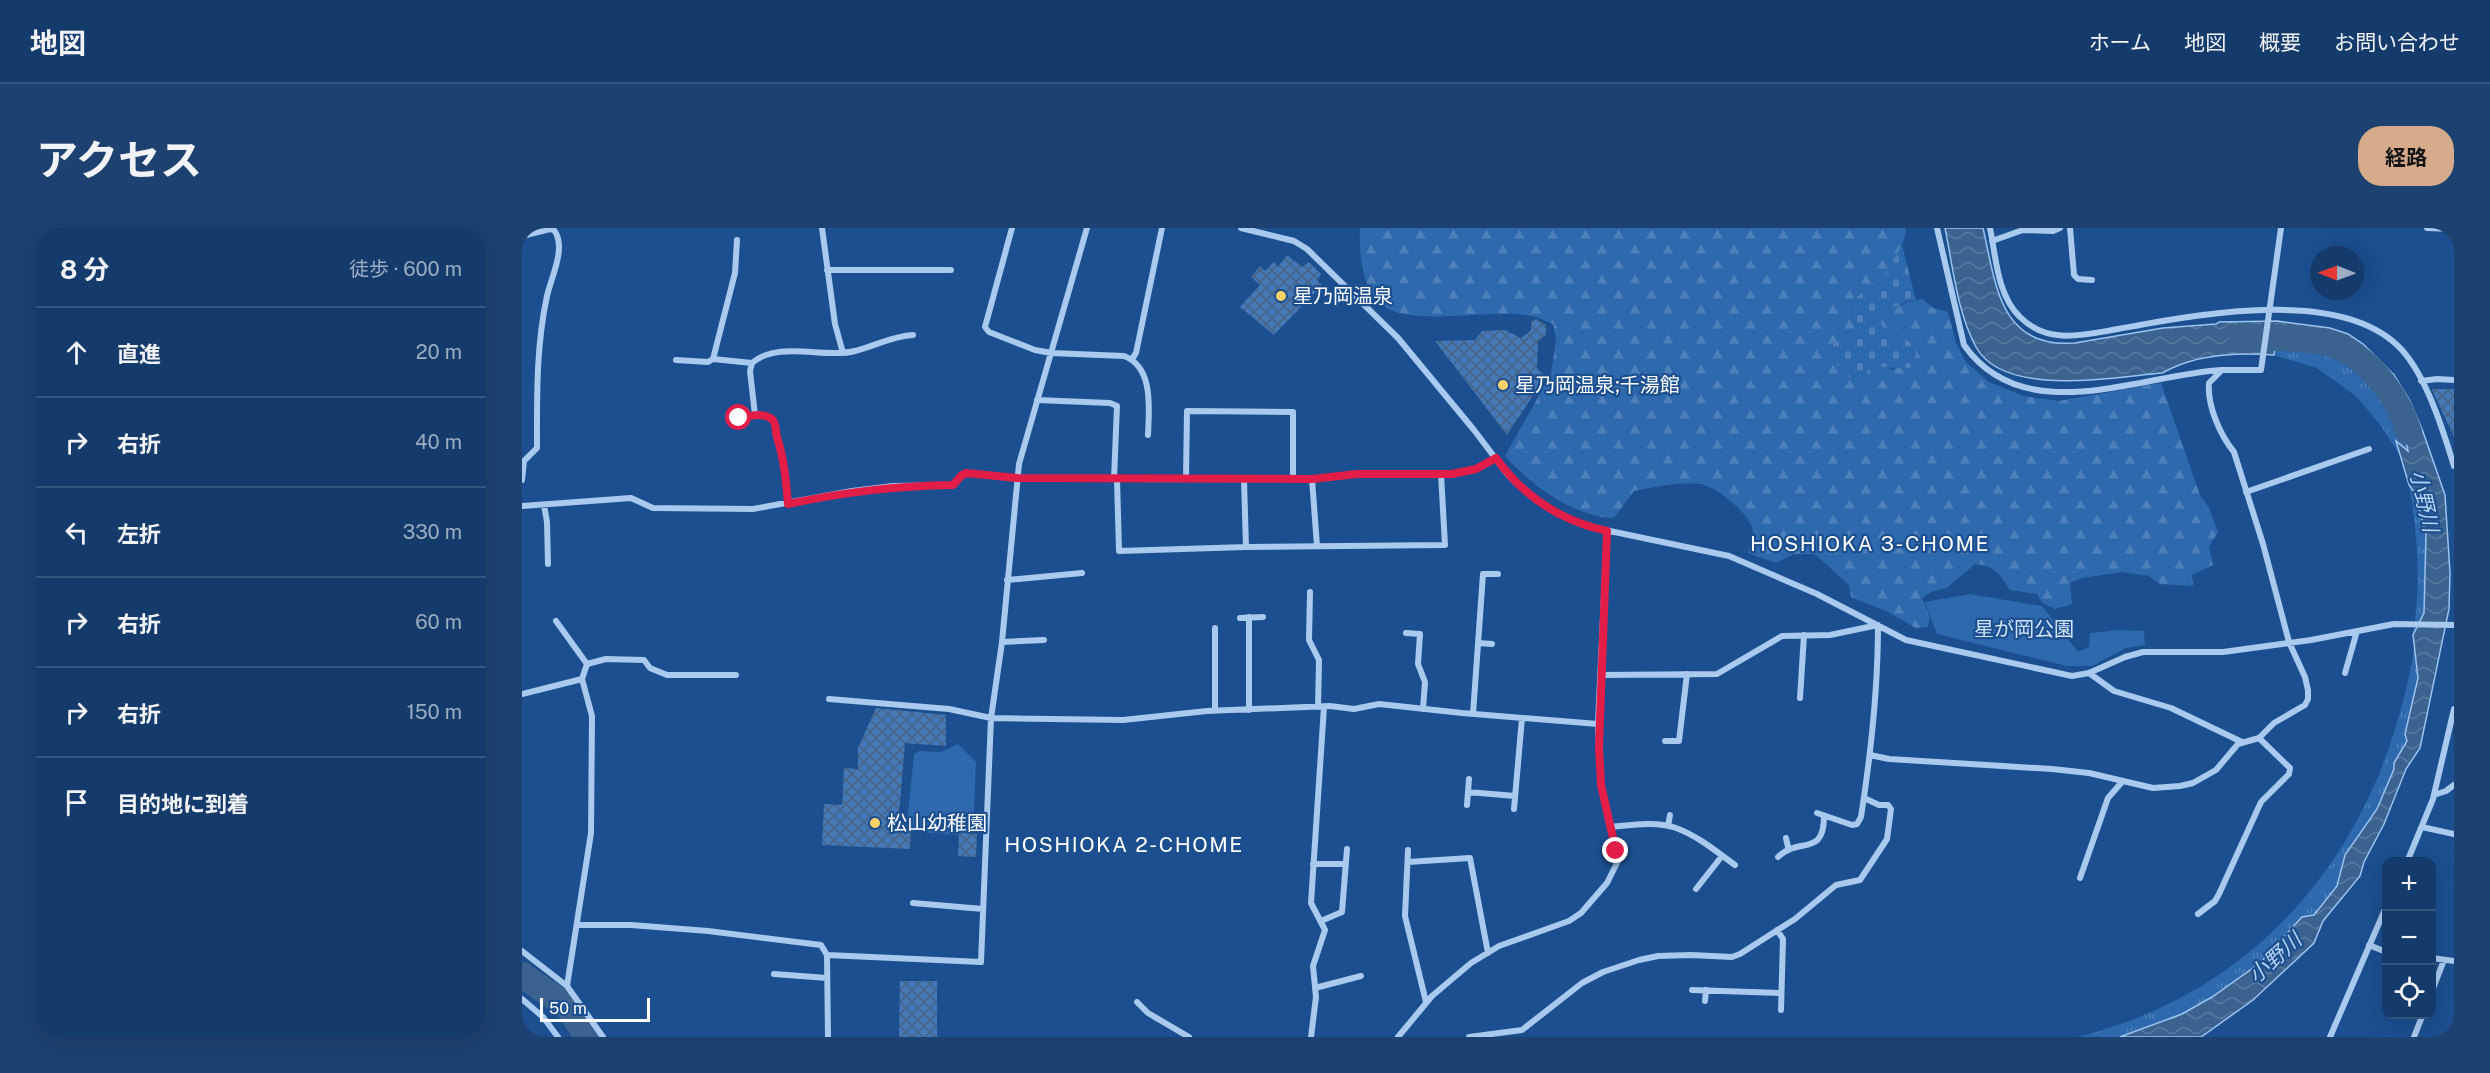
<!DOCTYPE html>
<html lang="ja">
<meta charset="utf-8">
<style>
body{margin:0;font-family:"Public Sans","Noto Sans JP",sans-serif;background:#1d4271;color:#f1f3f6}
.controls{position:absolute;right:18px;bottom:18px;display:grid;overflow:hidden;border-radius:12px;box-shadow:0 6px 24px #0002}
.controls button{width:54px;height:54px;display:grid;place-items:center;padding:0;border:0;border-bottom:2px solid #33557e;background:#143b6b;color:#f1f3f6;font:30px sans-serif}
.compass{position:absolute;left:1788px;top:18px;width:54px;height:54px;border-radius:50%;background:#143b6b;box-shadow:0 6px 24px #0002;rotate:271deg}
.scale{position:absolute;left:18px;bottom:15px;width:110px;box-sizing:border-box;padding-left:6px;border:3px solid #fff;border-top:0;font-size:16px;line-height:21px;white-space:nowrap;color:#fff;-webkit-text-stroke:4px #1b4f8f;paint-order:stroke}
.stop{position:absolute;width:18px;height:18px;margin:-14px;border:4px solid #e11d48;border-radius:50%;background:#fff}
.stop.end{background:#e11d48;border-color:#fff;box-shadow:0 2px 6px #0008}
.list{margin:0;padding:0;list-style:none}
h2{display:flex;justify-content:space-between;align-items:center;height:78px;margin:0;padding:0 24px;font-size:26px}
h2 small{font-size:20px;font-weight:400;color:#9dadc1}
.list li{display:grid;grid-template-columns:39px 1fr auto;gap:18px;align-items:center;box-sizing:border-box;height:90px;padding:0 24px;border-top:2px solid #33557e}
.list b{display:block;font-size:22px;white-space:nowrap}
.list em{font-size:20px;font-style:normal;color:#9dadc1}
.icon{flex:none;width:33px;height:33px;fill:none;stroke:currentColor;stroke-width:2;stroke-linecap:round;stroke-linejoin:round}
.map{position:relative;flex:none;width:1932px;height:809px;overflow:hidden;border-radius:24px}
header{display:flex;align-items:center;gap:36px;box-sizing:border-box;height:84px;padding:0 30px;background:#143b6b;border-bottom:2px solid #33557e}
header strong{font-size:28px}
nav{display:flex;gap:33px;margin-inline-start:auto;font-size:21px}
.intro{display:flex;align-items:center;justify-content:space-between;box-sizing:border-box;height:144px;padding:0 36px}
h1{margin:0;font-size:42px}
.button{padding:15px 27px;border-radius:24px;background:#d6ab8b;color:#111;font-size:21px;font-weight:700}
main{display:flex;gap:36px;padding:0 36px}
aside{flex:1;background:#143b6b;border-radius:24px;box-shadow:0 6px 24px #0002}
.map>svg:first-child{display:block}
.grass{fill:url(#grass-tufts)}
.forest{fill:url(#forest-firs)}
.cemetery{fill:url(#cemetery-stones)}
.green{fill:#2e69ad}
.water{fill:url(#water-waves);stroke:#9cc4f0;stroke-width:1.5}
.lines{fill:none;stroke-linecap:round;stroke-linejoin:round}
.river{stroke:#3c6290;stroke-width:26}
.building{fill:url(#building-cross-hatch)}
.minor{stroke:#a9c9ee;stroke-width:6}
.route{stroke:#e11d48;stroke-width:8}
.poi-dot{fill:#ffd166;stroke:#1b4f8f;stroke-width:2}
.labels{text-anchor:middle;stroke-width:4.5;stroke-linejoin:round;paint-order:stroke}
.poi-label{font-size:20px;fill:#fff;stroke:#1b4f8f;text-anchor:start}
.park-label{font-size:20px;fill:#cfe3fa;stroke:#1b4f8f}
.water-label{font-size:21px;font-style:italic;fill:#b5d3f5;stroke:#1b4f8f}
.neighbourhood-label{font-size:21px;letter-spacing:1.5px;fill:#fff;stroke:#1b4f8f}
</style>
<header>
<strong>地図</strong>
<nav><a>ホーム</a><a>地図</a><a>概要</a><a>お問い合わせ</a></nav>
</header>
<div class="intro"><h1>アクセス</h1><a class="button">経路</a></div>
<main>
<aside>
<h2>8 分<small>徒歩 · 600 m</small></h2>
<ul class="list">
<li><svg class="icon" aria-label="ahead" viewBox="0 0 24 24"><path d="M12 20V5M6 11l6-6 6 6"/></svg><div><b>直進</b></div><em>20 m</em></li>
<li><svg class="icon" aria-label="right" viewBox="0 0 24 24"><path d="M7 20v-9h11M14 6l5 5-5 5"/></svg><div><b>右折</b></div><em>40 m</em></li>
<li><svg class="icon" aria-label="left" viewBox="0 0 24 24"><path d="M17 20v-9H6M10 6l-5 5 5 5"/></svg><div><b>左折</b></div><em>330 m</em></li>
<li><svg class="icon" aria-label="right" viewBox="0 0 24 24"><path d="M7 20v-9h11M14 6l5 5-5 5"/></svg><div><b>右折</b></div><em>60 m</em></li>
<li><svg class="icon" aria-label="right" viewBox="0 0 24 24"><path d="M7 20v-9h11M14 6l5 5-5 5"/></svg><div><b>右折</b></div><em>150 m</em></li>
<li><svg class="icon" aria-label="arrive" viewBox="0 0 24 24"><path d="M6 21V4h12l-3 4 3 4H6"/></svg><div><b>目的地に到着</b></div></li>
</ul>
</aside>
<div class="map">
<svg width="1932" height="809" viewBox="0 0 1932 809">
<defs>
<pattern id="grass-tufts" width="24" height="20" patternUnits="userSpaceOnUse" patternTransform="scale(1.5)"><rect width="24" height="20" fill="#2e69ad"/><path d="M3 7l-1-3M5 7V3M7 7l1-3M15 17l-1-3M17 17v-4M19 17l1-3" fill="none" stroke="#4d80b9"/></pattern>
<pattern id="forest-firs" width="22" height="20" patternUnits="userSpaceOnUse" patternTransform="scale(1.5)"><rect width="22" height="20" fill="#2e69ad"/><path d="M5 1l3.5 6h-7zM16 11l3.5 6h-7z" fill="#4d80b9"/></pattern>
<pattern id="cemetery-stones" width="16" height="16" patternUnits="userSpaceOnUse" patternTransform="scale(1.5)"><rect width="16" height="16" fill="#2e69ad"/><path d="M2 7V4a2 2 0 0 1 4 0v3zM10 15v-3a2 2 0 0 1 4 0v3z" fill="#4d80b9"/></pattern>
<pattern id="water-waves" width="16" height="10" patternUnits="userSpaceOnUse" patternTransform="scale(1.5)"><rect width="16" height="10" fill="#3c6290"/><path d="M0 5q4-4 8 0t8 0" fill="none" stroke="#597aa1"/></pattern>
<pattern id="building-cross-hatch" width="8" height="8" patternUnits="userSpaceOnUse" patternTransform="scale(1.5)"><rect width="8" height="8" fill="#4478b7"/><path d="M0 0l8 8M0 8l8-8" fill="none" stroke="#486282"/></pattern>
</defs>
<rect width="100%" height="100%" fill="#1b4f8f"/>
<path class="grass" d="M1754 111 1814 117 1842 134 1874 172 1881 193 1886 224 1875 214 1878 228 1859 198 1835 169 1795 140 1752 127Z
M1887 257 1893 265 1904 306 1902 385 1891 407C1899 357 1896 306 1887 257Z
M1893 415 1896 450 1883 506 1885 512 1872 535V541L1855 581 1823 626 1815 658 1792 687 1780 689 1738 735 1690 769 1660 786 1598 809H1556C1749 760 1863 608 1893 415Z"/>
<path class="forest" d="M838 0H1384C1383 16 1370 44 1357 55 1350 61 1340 65 1332 70L1329 91 1336 105C1330 111 1319 111 1311 116 1309 134 1321 141 1333 152L1342 150 1346 141 1357 138 1372 142 1377 107 1360 99 1356 89 1360 80C1376 81 1385 72 1401 71L1411 80 1426 84 1434 115 1444 134 1467 154 1502 168 1537 173 1639 155 1678 267 1687 280 1696 304 1687 319 1691 337 1670 347 1671 358 1638 356 1627 348 1600 344 1560 350 1548 355 1550 376 1533 381 1520 375 1515 366 1488 362C1477 345 1473 338 1453 336L1425 360 1409 364 1400 370 1408 389 1406 399 1394 400 1364 383 1329 369 1327 357 1293 326H1272L1254 335 1226 325C1228 318 1232 309 1231 303 1228 285 1194 258 1177 256 1154 254 1134 259 1112 263L1092 290C1051 289 1009 257 983 228L1029 146 1034 111 1031 96C1025 94 1020 91 1014 89 975 78 892 101 860 77 839 60 837 24 838 0Z"/>
<path class="cemetery" d="M1380 17 1394 72C1381 72 1378 81 1360 80L1356 89 1361 99 1393 117 1394 127 1388 140C1373 141 1360 137 1346 141L1342 150 1333 152C1319 146 1309 132 1311 116 1319 111 1330 111 1336 105L1329 91 1332 70 1358 55Z"/>
<path class="green" d="M1448 366 1520 378 1556 424 1567 419 1568 405 1597 402 1622 403 1623 417 1604 420 1570 438H1545L1415 406 1403 374Z
M436 516 454 534 451 608 395 604 385 596 392 526 397 523 419 524Z"/>
<path class="water" d="M1423 0H1461C1474 56 1477 121 1553 115L1641 100 1694 96 1697 94 1755 93 1808 100 1826 106 1841 116 1872 147 1887 171 1900 201 1923 267 1928 345 1927 381 1898 520 1884 541 1862 596 1842 634 1838 648 1801 693 1792 715 1731 772 1679 809H1598L1660 786 1690 769 1738 735 1780 689 1792 687 1815 658 1823 627 1855 581 1872 541V535L1885 513 1883 506 1896 450 1891 407 1902 385 1904 306 1893 265 1887 257 1874 213 1886 223C1883 207 1882 189 1875 173 1867 156 1832 124 1814 117 1797 110 1773 112 1754 111L1752 127C1715 124 1673 126 1640 145 1591 149 1482 170 1454 119 1435 84 1431 39 1423 0Z"/>
<g class="lines">
<path class="river" d="M1719 109C1742 110 1796 109 1815 118 1850 133 1876 169 1887 204
M0 747 46 779 65 809"/>
</g>
<path class="building" d="M765 27 780 39 787 34 799 46 795 52 800 57 752 107 718 79 738 57 729 49 738 38 743 43 752 34 756 39Z
M1014 91 1024 97V107L1016 113 1015 141 1021 145 1010 169 985 207 913 113 953 112 960 103 983 102 999 110 1009 102V94Z
M1910 161H1932V209L1911 164Z
M354 480 424 487V518L383 515 376 598H389L388 621 300 617 302 576 320 577 322 540 336 541V520Z
M437 605 455 606 454 629 436 628Z
M378 753H415V809H377Z"/>
<g class="lines">
<path class="minor" d="M300 0 313 96 321 125
M490 0 463 99 467 104 513 122 529 125 602 128C632 139 627 181 626 207
M719 0 772 13 785 21 876 110 952 202 986 247 1018 275 1044 290 1064 298 1207 328 1295 366 1384 412 1550 448 1567 445 1603 429 1621 424H1701L1789 412 1872 396 1932 397
M1415 0 1442 117C1502 202 1617 147 1699 142
M1468 0C1474 29 1475 67 1498 89 1526 117 1561 107 1596 101 1674 87 1821 57 1880 122 1905 150 1921 202 1932 238
M1548 0 1552 47 1556 51 1570 52
M1905 0 1932 1
M0 8 28 1 32 2C45 19 29 50 25 68 14 119 15 168 15 220L2 233 0 252
M1470 13 1501 2 1531 3 1538 0
M305 42H429
M191 131 213 45 215 12
M610 131 614 125 640 0
M154 132 186 134 191 131 230 135
M1899 153 1915 151 1932 152
M515 172 588 175 595 178 592 251
M233 187 228 143 230 135C256 112 303 131 333 123 353 118 370 108 391 107
M217 190C227 188 241 184 250 191 255 196 253 203 255 209 262 231 264 253 266 276
M595 251 597 323 724 319 923 317 919 246
M664 251 665 183 771 184V251
M790 251 795 318
M722 252 724 319
M1724 264 1847 221
M22 277 25 294 26 336
M0 278 109 270 131 280 231 281 330 263 371 258 431 257 439 248 445 245 495 250 790 251 835 246H930L954 241 974 230
M485 352 560 345
M788 364 787 412 797 432 796 479
M718 390 741 389
M34 393 65 436
M884 405 898 406 896 436 903 454 901 481
M480 414 522 412
M956 415 970 416
M1567 445 1592 463 1649 480 1720 514
M1823 445 1835 403
M1080 447 1195 446 1260 408 1308 407 1356 397C1356 461 1349 525 1339 589L1335 596 1330 597 1295 585
M0 466 60 451 65 436 84 431 122 432 128 440 145 447H214
M1278 470 1282 407
M307 471 427 481 469 490 601 492 685 483 808 478 832 481 857 476 940 485 1076 496 1085 303
M693 482V400
M727 482V389
M951 486 961 346H976
M1143 513H1157L1165 446
M1348 527 1367 531 1530 541 1567 545 1631 560 1658 558 1671 555 1694 542 1716 516 1737 510 1752 495 1783 477 1786 471V462L1783 449 1767 414 1741 316 1712 224C1698 207 1685 177 1687 155L1700 142H1739L1759 0
M946 564 993 568
M1912 567 1924 563 1932 557
M945 577 947 551
M992 581 1000 490
M1146 598 1148 587
M1089 599C1110 597 1134 593 1154 600 1176 608 1195 624 1213 637
M1900 599 1932 606
M1264 610 1266 619
M886 622 883 688 904 774
M1256 629C1277 608 1302 630 1302 588
M886 634 948 630 966 725
M1885 634 1911 571 1932 481
M791 636H824
M1558 650 1586 570 1600 554
M1174 661 1200 628
M391 675 461 681
M1676 686 1693 673 1697 666 1739 574 1767 546 1768 540 1737 510
M799 693 820 684 825 621
M56 697H109L186 703 299 717 305 727
M1255 702 1261 711 1259 782
M1847 717 1864 724
M0 723 45 758 81 809
M1910 730 1932 733
M252 746 305 750
M45 758 69 605 70 488 60 451
M793 760 839 748
M1170 762 1259 765
M1910 763 1922 732
M0 771 21 789 36 809
M1183 773 1184 762
M615 774 626 785 667 809
M306 809 305 727 459 734 469 490 480 414 497 236 565 0
M789 809 794 769 791 738 803 702 789 675 802 479
M876 809 910 768 949 735 977 718 1047 693 1059 685 1085 655 1096 633 1079 557 1076 496
M947 809 1000 802 1060 755 1081 744 1117 732 1136 728 1169 727 1210 729 1218 726 1273 691 1314 657 1338 652 1365 611 1369 581 1366 577H1357L1342 570
M1808 809 1864 679
M1892 809 1901 786"/>
</g>
<g class="lines">
<path class="route" d="M217 190C227 188 241 184 250 191 255 196 253 203 255 209 262 231 264 252 266 276 324 264 372 258 431 257L439 248 444 245 495 250 790 251 835 246H930L954 241 974 230C1001 268 1039 293 1085 303L1077 519 1079 557 1094 623"/>
</g>
<g class="poi-dot">
<circle cx="759" cy="68" r="6"/>
<circle cx="981" cy="157" r="6"/>
<circle cx="353" cy="595" r="6"/>
</g>
<g class="labels">
<g class="poi-label">
<text x="771" y="75">星乃岡温泉</text>
<text x="993" y="164">星乃岡温泉;千湯館</text>
<text x="365" y="602">松山幼稚園</text>
</g>
<g class="park-label">
<text x="1502" y="408">星が岡公園</text>
</g>
<g class="water-label">
<text transform="translate(1902 273) rotate(77)" y="7">小野川</text>
<text transform="translate(1753 730) rotate(-42)" y="7">小野川</text>
</g>
<g class="neighbourhood-label">
<text x="1348" y="323">HOSHIOKA 3-CHOME</text>
<text x="602" y="624">HOSHIOKA 2-CHOME</text>
</g>
</g>
</svg>
<div class="controls">
<button>+</button>
<button>−</button>
<button><svg class="icon" aria-label="locate" viewBox="0 0 24 24"><circle cx="12" cy="12" r="6"/><path d="M12 2v4M12 18v4M2 12h4M18 12h4"/></svg></button>
</div>
<svg class="compass" viewBox="-18 -18 36 36"><path d="M0-13l5 13h-10z" fill="#e53935"/><path d="M0 13l5-13h-10z" fill="#9dadc1"/></svg>
<div class="scale">50 m</div>
<div class="stop" style="left:217px;top:190px"></div>
<div class="stop end" style="left:1094px;top:623px"></div>
</div>
</main>
